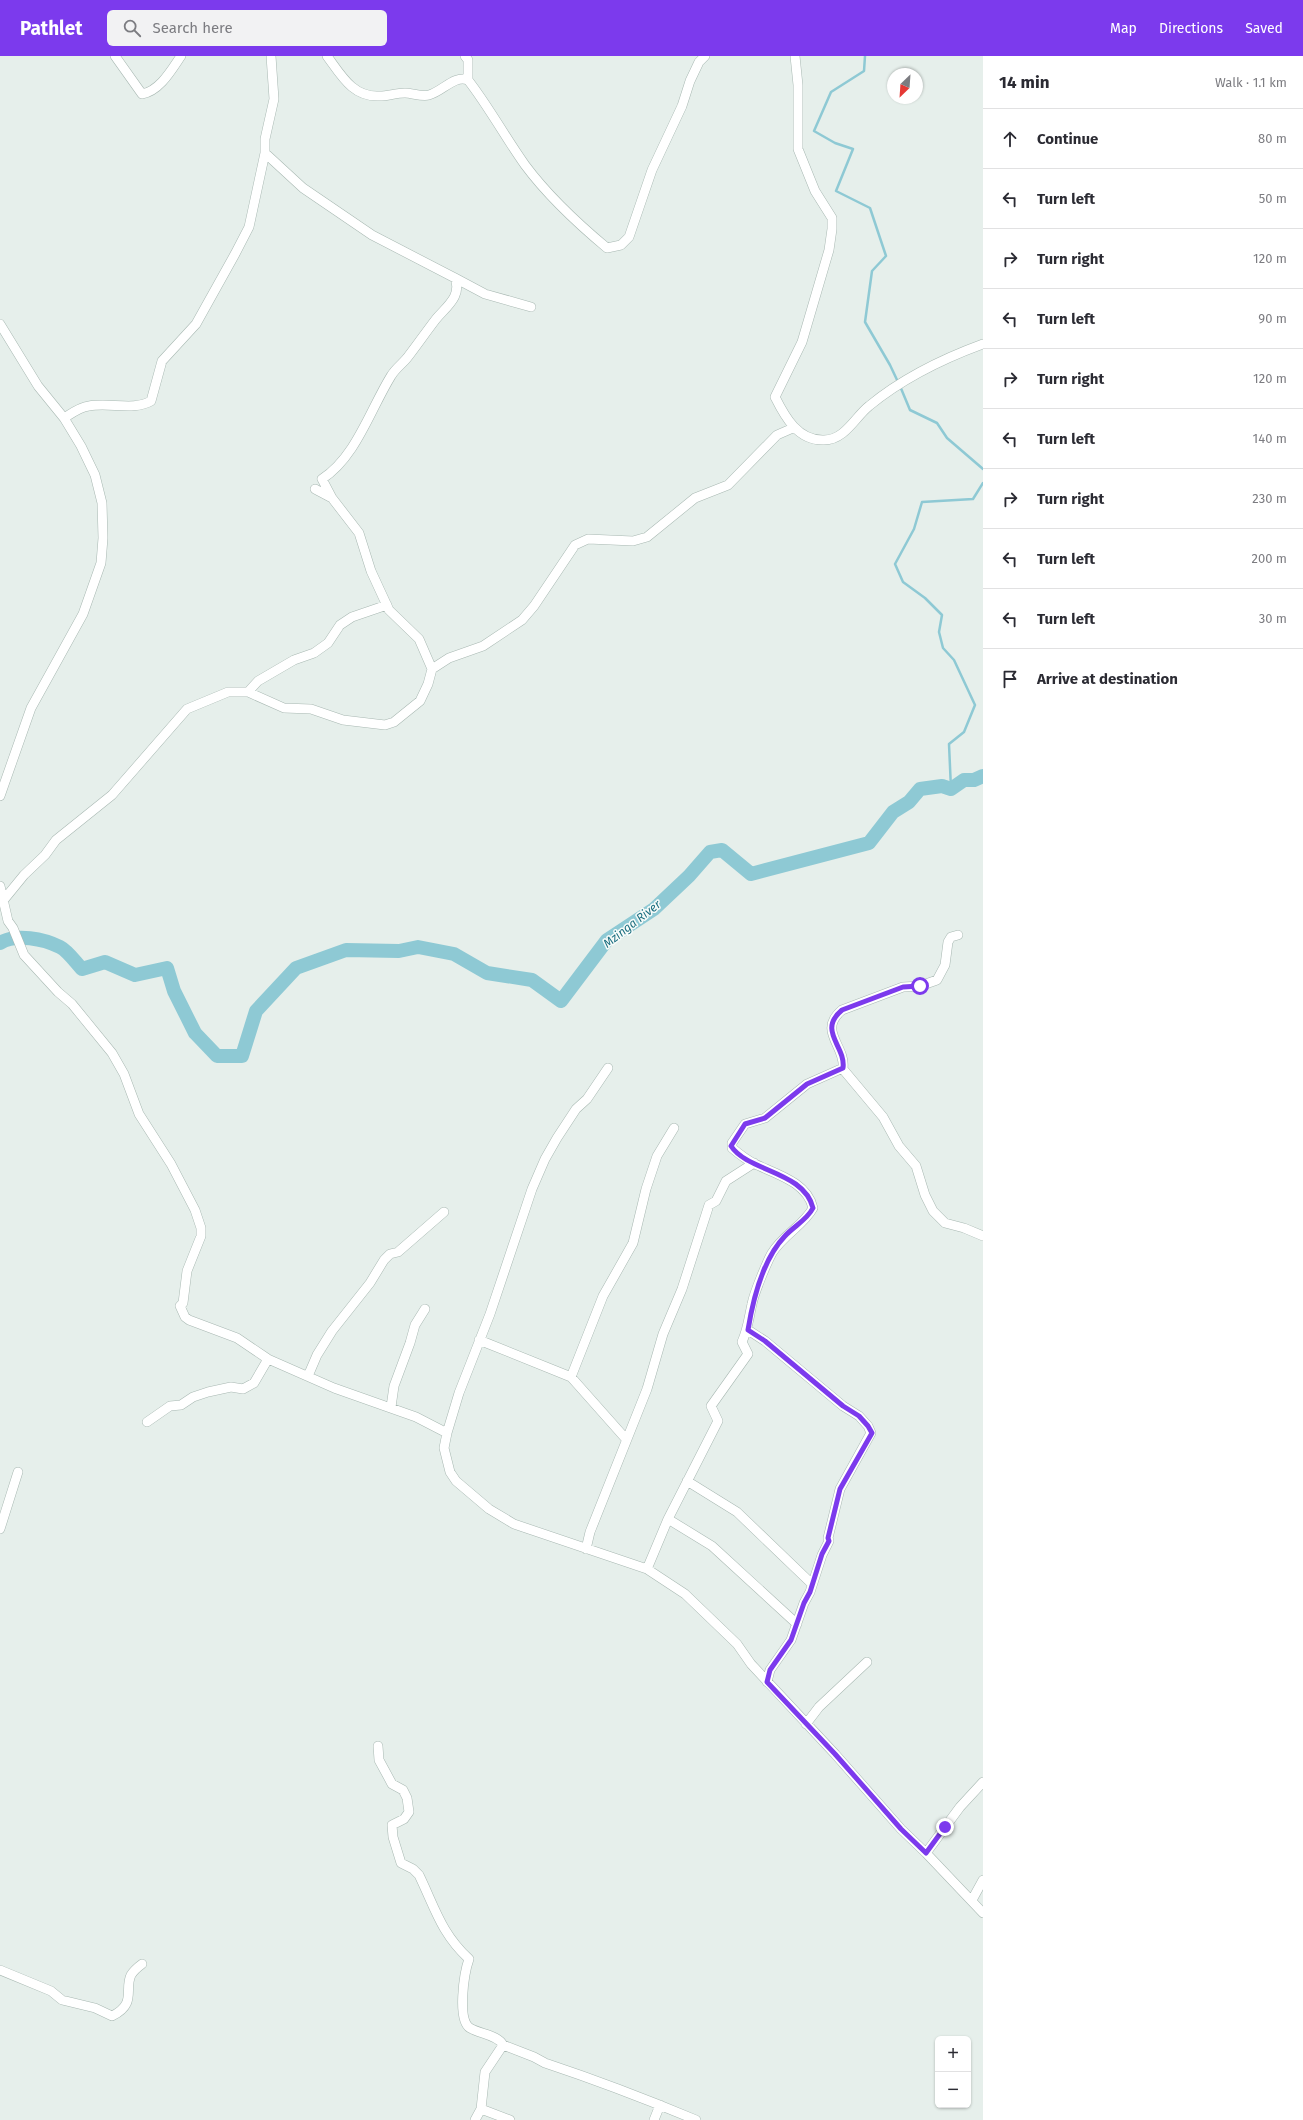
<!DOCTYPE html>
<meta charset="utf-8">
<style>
body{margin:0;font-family:"Fira Sans",sans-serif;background:#f2f2f3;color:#2b2b33}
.controls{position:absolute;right:12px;bottom:12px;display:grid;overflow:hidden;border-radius:6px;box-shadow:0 1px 3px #0004}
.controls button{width:36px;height:36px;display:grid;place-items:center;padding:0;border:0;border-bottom:1px solid #e1e1e2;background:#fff;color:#2b2b33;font:20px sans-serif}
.compass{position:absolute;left:887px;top:12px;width:36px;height:36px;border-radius:50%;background:#fff;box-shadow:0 1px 3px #0004;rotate:205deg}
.stop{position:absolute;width:12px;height:12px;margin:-9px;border:3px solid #7c3aed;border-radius:50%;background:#fff}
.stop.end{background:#7c3aed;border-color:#fff;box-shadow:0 1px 4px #0008}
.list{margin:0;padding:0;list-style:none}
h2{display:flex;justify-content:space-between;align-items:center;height:52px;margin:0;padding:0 16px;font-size:17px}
h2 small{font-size:13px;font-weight:400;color:#7c7c81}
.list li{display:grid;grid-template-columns:26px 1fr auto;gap:12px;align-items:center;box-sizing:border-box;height:60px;padding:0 16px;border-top:1px solid #e1e1e2}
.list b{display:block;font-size:15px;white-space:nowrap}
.list em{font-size:13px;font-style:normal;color:#7c7c81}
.icon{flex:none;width:22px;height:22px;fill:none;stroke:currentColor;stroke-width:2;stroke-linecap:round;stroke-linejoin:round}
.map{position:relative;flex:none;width:983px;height:2064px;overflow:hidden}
header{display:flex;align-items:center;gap:24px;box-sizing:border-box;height:56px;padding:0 20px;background:#7c3aed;color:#fff}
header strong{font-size:19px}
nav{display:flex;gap:22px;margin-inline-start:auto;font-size:14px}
.search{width:280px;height:36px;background:#f2f2f3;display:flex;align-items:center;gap:10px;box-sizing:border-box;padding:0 14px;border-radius:6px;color:#7c7c81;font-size:15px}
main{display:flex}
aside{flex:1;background:#fff}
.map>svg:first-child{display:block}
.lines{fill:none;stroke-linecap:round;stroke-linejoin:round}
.stream{stroke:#8ec9d4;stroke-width:2.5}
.river{stroke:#8ec9d4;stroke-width:14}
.minor-casing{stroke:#a8b8b2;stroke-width:10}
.minor{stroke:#fff;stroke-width:9}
.route{stroke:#7c3aed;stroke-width:5}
.labels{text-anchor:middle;stroke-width:3;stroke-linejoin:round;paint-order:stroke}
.water-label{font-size:12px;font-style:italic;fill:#1c6f80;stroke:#f7fbf9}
</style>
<header>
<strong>Pathlet</strong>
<div class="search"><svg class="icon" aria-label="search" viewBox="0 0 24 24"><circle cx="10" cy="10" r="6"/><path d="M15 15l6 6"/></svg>Search here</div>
<nav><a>Map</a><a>Directions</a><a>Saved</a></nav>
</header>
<main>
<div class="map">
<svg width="983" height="2064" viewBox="0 0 983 2064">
<rect width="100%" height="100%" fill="#e6efeb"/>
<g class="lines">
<path class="stream" d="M865 0 864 15 831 36 814 75 835 87 853 93 836 135 870 152 886 200 872 215 865 266 890 309 898 326
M900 330 910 354 937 367 947 382 983 413
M951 733 949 688 964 676 975 649 954 604 943 592 939 576 942 559 925 542 903 526 895 508 914 473 922 446 973 443 983 427"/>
<path class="river" d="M0 887C16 877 44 883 60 891 68 895 76 907 82 913L105 906 135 919 167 912 174 935 195 977 217 1000H242L256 955 296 912 346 894 399 895 418 891 454 898 487 917 532 924 561 945 607 884 654 853 689 820 710 796 722 794 751 818 869 787 893 756 909 746 920 733 942 730 951 733 964 724H974L983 720"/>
<g class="minor-casing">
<path id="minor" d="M115 0 142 38C160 35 172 13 181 0
M327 0C341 19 353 42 380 40 388 40 396 37 405 37 412 37 422 41 429 39 443 35 454 19 468 24 489 51 505 81 525 109 548 140 577 167 607 192L621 189 629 181 652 114 682 50 690 25 699 6 705 0
M465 0 468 4V24
M795 0 798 29V93L815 135 832 162V173L829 194 802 286 775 341C785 361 798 385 824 384 845 384 855 361 869 350 903 322 942 303 983 288
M265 97 303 132 372 179 455 222C462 240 447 250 436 263 426 276 417 289 407 302 402 308 395 313 391 320 370 354 356 401 322 423L332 442 359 477 371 515 389 554 419 583 432 613
M455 222 485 238 531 251
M0 268 38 330 64 362 81 390 95 419 102 447 103 482 101 507 83 558 31 652 0 740
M64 362C72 357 80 351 89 350 109 346 134 355 151 345L162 305 196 268 235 198 249 171 265 97V83L274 43 271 0
M315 433 332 442
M248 636 258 625 294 604 314 597 328 587 340 569 352 561 387 549
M0 830 8 865 13 872 24 899 58 936 72 948 112 997 124 1018 139 1058 171 1108 195 1154 201 1172V1180L187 1215 183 1247 180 1250 185 1261 189 1264 237 1282 268 1303 334 1332 416 1361 447 1377 444 1392 450 1416 456 1425 489 1453 514 1468 647 1513 685 1538 737 1588 751 1608 835 1698 901 1773 926 1797 983 1857
M2 846 24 819 45 799 56 784 112 739 187 653 228 636H248L284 652 311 653 343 664 385 669 394 666 420 645 428 628 432 613 449 602 483 590 522 564 534 550 575 489 588 483 633 485 647 481 695 442 728 429 777 379 793 372
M842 1012 883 1061 899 1090 916 1110 925 1139 933 1155 945 1167 964 1172 983 1180
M748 1274 765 1285 843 1350 859 1360 868 1370 871 1377 840 1433 828 1482 829 1485 822 1499 810 1536 804 1547 791 1584 770 1614 767 1626
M479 1284 571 1321 626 1383
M308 1320 317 1299 332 1275 370 1227 384 1204 390 1198 398 1196 444 1156
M571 1321 603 1240 633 1187 646 1133 657 1100 674 1072
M391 1351 394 1330 410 1287 415 1269 425 1253
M147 1366 170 1350 181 1349 193 1341 208 1336 231 1331 243 1333 254 1327 268 1303
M447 1377 459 1337 490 1258 532 1133 545 1103 557 1082 576 1053 587 1043 608 1012
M687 1425 737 1456 812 1528
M668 1463 712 1490 797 1568
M0 1473 18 1416
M586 1493 590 1476 647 1333 663 1278 682 1233 709 1149 716 1145 726 1125 754 1107
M647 1513 668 1463 718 1365 711 1350 748 1298 742 1286C748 1273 749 1261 752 1248 754 1237 767 1206 772 1197 783 1179 804 1169 813 1152 807 1126 776 1118 755 1108 747 1104 739 1098 732 1092V1087L745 1068 765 1062 807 1028 843 1012C846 990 817 975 842 954L903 931 920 930 937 924 945 909 948 886 951 881 958 879
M806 1668 819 1651 867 1606
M378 1690 379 1704 392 1728 403 1734 407 1742 409 1756 404 1763 392 1769 393 1781 401 1807 413 1813 419 1819C435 1852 441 1877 469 1903 464 1917 457 1964 470 1972 480 1978 498 1979 503 1989L485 2016 481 2053 475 2064
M926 1797 960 1751 983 1726
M972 1844 983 1824
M0 1914 51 1935 62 1944 95 1952 112 1960C137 1948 124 1933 131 1919 134 1914 138 1911 142 1908
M503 1989 534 2001 545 2007C596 2024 646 2043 696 2064
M481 2053 510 2064
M654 2064 660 2049"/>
</g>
<use href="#minor" class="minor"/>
</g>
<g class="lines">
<path class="route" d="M920 930 903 931 842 954C817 975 846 990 843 1012L807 1028 765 1062 745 1068 731 1090C748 1116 804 1115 813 1152 807 1164 794 1170 785 1180 763 1203 753 1243 748 1274L765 1285 843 1350 859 1360 868 1370 872 1377 840 1433 828 1482 829 1485 822 1498 810 1536 804 1547 791 1584 770 1614 767 1626 835 1698 901 1773 926 1797 945 1771"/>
</g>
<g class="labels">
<g class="water-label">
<text transform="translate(632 868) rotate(-38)" y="4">Mzinga River</text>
</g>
</g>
</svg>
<div class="controls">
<button>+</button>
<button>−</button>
</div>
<svg class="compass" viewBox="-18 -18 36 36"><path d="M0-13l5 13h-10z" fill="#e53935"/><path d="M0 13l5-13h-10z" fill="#7c7c81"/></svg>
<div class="stop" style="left:920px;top:930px"></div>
<div class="stop end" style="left:945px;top:1771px"></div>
</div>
<aside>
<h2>14 min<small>Walk · 1.1 km</small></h2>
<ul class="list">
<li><svg class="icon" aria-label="ahead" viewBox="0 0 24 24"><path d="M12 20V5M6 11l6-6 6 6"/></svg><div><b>Continue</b></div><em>80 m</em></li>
<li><svg class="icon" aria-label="left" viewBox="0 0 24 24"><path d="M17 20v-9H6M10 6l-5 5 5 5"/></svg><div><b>Turn left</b></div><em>50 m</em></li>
<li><svg class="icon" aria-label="right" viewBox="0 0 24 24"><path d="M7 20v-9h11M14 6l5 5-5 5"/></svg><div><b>Turn right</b></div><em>120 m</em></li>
<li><svg class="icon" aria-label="left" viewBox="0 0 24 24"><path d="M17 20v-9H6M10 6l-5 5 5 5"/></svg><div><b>Turn left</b></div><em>90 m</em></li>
<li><svg class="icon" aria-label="right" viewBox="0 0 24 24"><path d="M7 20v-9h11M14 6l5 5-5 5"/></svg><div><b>Turn right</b></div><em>120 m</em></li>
<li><svg class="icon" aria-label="left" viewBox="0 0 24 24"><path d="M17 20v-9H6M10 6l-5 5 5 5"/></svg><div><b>Turn left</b></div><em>140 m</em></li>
<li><svg class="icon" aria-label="right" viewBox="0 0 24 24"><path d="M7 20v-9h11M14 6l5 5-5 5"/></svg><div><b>Turn right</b></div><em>230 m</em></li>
<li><svg class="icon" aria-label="left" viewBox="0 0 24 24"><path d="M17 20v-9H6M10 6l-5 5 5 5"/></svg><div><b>Turn left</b></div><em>200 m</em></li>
<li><svg class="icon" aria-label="left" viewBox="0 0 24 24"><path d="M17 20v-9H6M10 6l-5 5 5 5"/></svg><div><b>Turn left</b></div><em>30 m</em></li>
<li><svg class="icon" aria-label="arrive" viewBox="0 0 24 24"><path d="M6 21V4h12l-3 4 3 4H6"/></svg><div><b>Arrive at destination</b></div></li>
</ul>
</aside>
</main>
